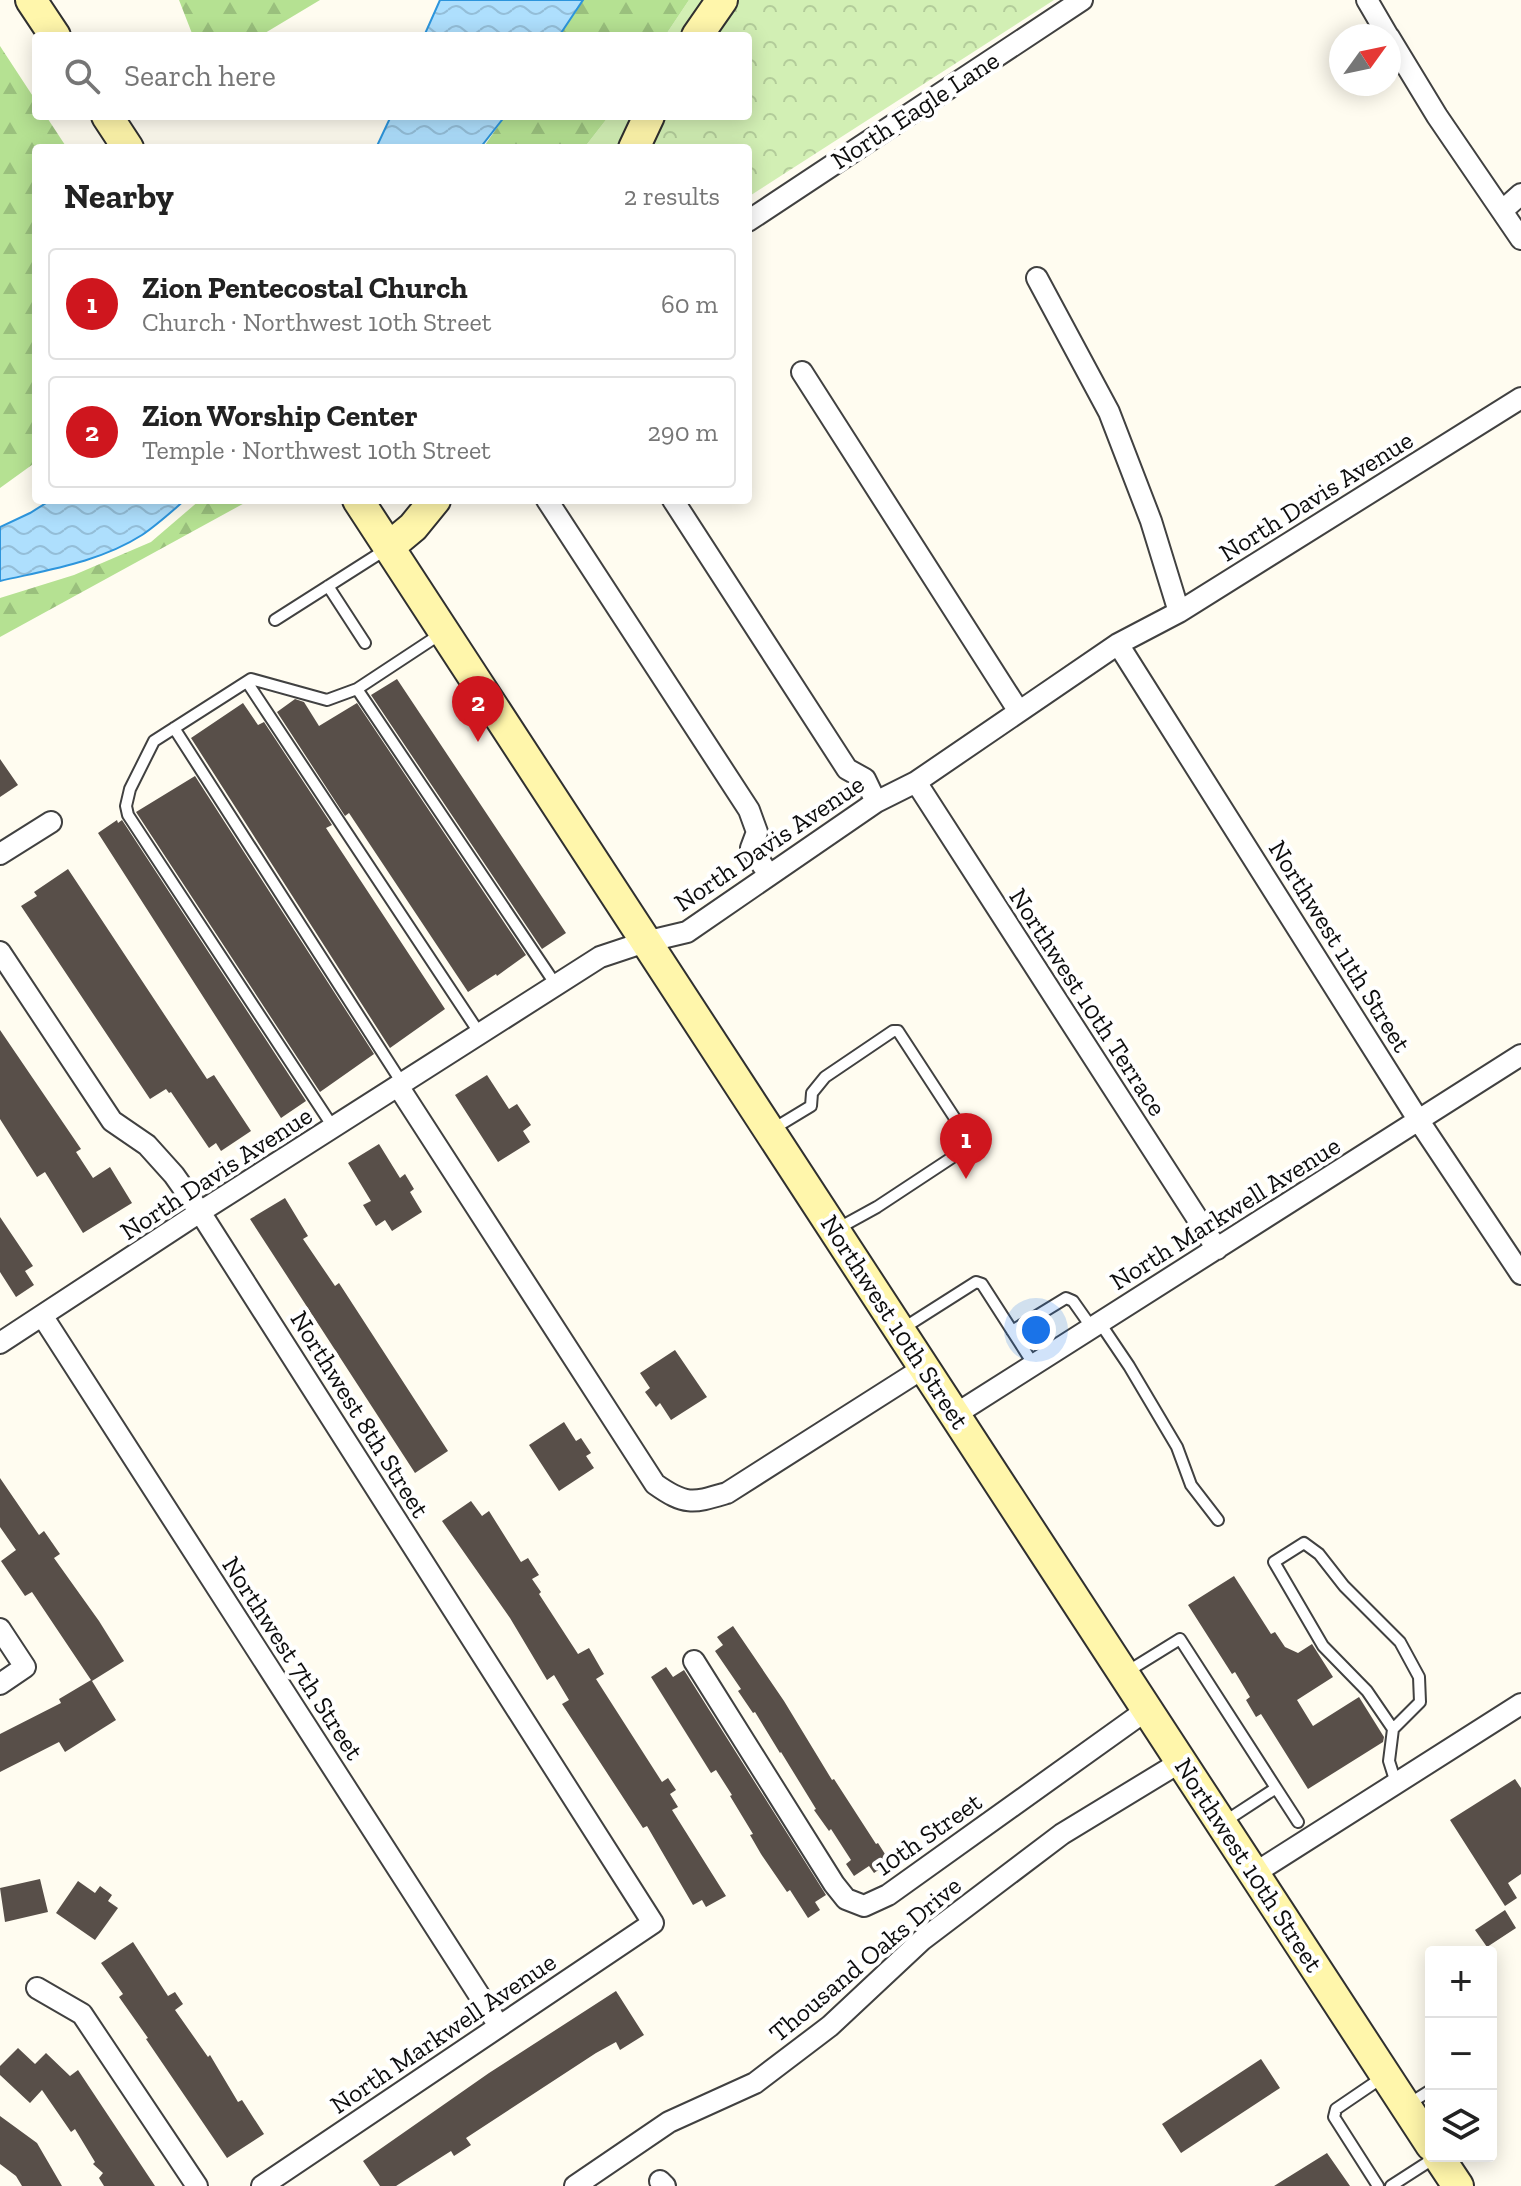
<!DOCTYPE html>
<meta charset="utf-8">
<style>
body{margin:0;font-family:"Zilla Slab",serif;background:#f6f6f6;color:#222}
.controls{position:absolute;right:24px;bottom:24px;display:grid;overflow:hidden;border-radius:8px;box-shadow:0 4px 20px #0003}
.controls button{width:72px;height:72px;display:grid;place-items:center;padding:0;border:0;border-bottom:2px solid #e0e0e0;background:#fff;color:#222;font:40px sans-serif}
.compass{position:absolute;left:1329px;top:24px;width:72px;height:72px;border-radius:50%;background:#fff;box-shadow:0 4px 20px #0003;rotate:57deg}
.you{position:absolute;left:1036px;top:1330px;width:28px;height:28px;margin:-20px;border:6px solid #fff;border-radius:50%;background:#1a73e8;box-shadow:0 0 0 12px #1a73e833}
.badge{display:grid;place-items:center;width:52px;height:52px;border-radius:50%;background:#cf161e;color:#fff;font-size:26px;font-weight:700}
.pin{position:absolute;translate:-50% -66px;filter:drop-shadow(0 2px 4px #0008)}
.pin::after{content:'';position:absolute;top:42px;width:28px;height:24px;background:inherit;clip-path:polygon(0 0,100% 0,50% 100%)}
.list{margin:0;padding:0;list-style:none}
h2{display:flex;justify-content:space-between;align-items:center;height:104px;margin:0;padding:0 32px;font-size:34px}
h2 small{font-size:26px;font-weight:400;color:#767676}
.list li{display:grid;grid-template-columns:52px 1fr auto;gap:24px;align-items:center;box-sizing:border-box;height:112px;margin:0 16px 16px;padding:0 16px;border:2px solid #e0e0e0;border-radius:8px}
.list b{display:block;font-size:30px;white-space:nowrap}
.list p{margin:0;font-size:26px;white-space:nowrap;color:#767676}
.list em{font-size:26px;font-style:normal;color:#767676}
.icon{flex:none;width:44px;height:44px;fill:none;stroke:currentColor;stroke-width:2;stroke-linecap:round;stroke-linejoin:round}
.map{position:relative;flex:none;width:1521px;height:2186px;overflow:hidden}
.search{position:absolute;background:#fff;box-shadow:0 4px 20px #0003;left:32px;top:32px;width:720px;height:88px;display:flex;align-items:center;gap:20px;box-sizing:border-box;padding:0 28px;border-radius:8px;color:#767676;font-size:30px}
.panel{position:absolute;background:#fff;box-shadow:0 4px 20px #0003;left:32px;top:144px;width:720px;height:360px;border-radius:8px}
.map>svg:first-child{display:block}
.grass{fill:#d2efb4}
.forest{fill:url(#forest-firs)}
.park{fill:url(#park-crowns)}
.water{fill:url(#water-waves);stroke:#2d95dc;stroke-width:2}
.building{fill:#584f49}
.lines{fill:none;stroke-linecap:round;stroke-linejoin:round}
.lane-casing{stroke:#414141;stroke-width:14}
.street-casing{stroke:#414141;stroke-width:24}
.secondary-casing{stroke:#303030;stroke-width:34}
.lane{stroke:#fff;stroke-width:10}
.street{stroke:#fff;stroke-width:20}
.secondary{stroke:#fff6ab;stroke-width:30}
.labels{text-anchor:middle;stroke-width:8;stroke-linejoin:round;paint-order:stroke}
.street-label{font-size:26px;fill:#0e0e0e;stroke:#fff}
</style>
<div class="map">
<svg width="1521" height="2186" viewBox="0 0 1521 2186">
<defs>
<pattern id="forest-firs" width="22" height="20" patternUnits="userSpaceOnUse" patternTransform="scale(2)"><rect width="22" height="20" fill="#b5e192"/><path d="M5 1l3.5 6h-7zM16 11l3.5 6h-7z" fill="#9ac07d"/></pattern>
<pattern id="park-crowns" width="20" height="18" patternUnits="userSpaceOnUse" patternTransform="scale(2)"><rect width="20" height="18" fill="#d2efb4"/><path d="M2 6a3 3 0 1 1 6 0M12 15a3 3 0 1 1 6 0" fill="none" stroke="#b3cc9a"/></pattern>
<pattern id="water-waves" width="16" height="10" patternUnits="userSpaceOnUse" patternTransform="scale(2)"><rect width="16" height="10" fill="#aedffd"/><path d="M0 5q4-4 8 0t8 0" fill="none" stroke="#94bed8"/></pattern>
</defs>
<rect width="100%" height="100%" fill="#fffcf0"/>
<path class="grass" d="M689 0H708L683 36H665Z
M609 116H638L625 148H584Z"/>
<path class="forest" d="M179 0H320L260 36H193Z
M583 0H689L665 36H559Z
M0 46 36 101V116H46L67 148H36V462L0 488Z
M505 116H609L584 148H483Z
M200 500H250L0 637V598L74 575 151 542Z"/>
<path class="park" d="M736 0H1054L748 197V148H647L662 116H748V36H711Z"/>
<path class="water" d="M440 0H583L559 36H424Z
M391 116H505L480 148H376Z
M51 500H185C171 512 157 525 142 535 100 562 47 570 0 581V527L30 513Z"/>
<path class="building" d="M397 679 566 933 542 949 371 695Z
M295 699 304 702 319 726 357 703 526 955 497 976 496 974 468 992 349 813 345 816 277 712Z
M243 703 258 725 264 722 332 825 326 828 445 1009 390 1048 191 738Z
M0 759 18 785 0 797Z
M195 776 374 1054 320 1092 136 812Z
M117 820 118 823 122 820 306 1101 281 1118 98 833Z
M68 869 207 1079 214 1075 251 1131 221 1151 216 1143 209 1148 171 1092 169 1093 166 1089 150 1099 21 906 37 896 34 892Z
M0 1030 81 1149 76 1152 93 1178 110 1167 132 1203 83 1233 45 1172 37 1177 0 1119Z
M487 1075 509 1109 517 1104 531 1125 523 1131 530 1142 498 1162 455 1095Z
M379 1144 400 1178 405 1174 414 1189 410 1192 422 1212 392 1231 385 1220 376 1226 363 1205 371 1201 348 1163Z
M285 1198 308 1236 303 1239 335 1286 339 1283 448 1451 415 1473 250 1219Z
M0 1217 33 1266 25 1271 34 1285 16 1297 0 1272Z
M675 1350 707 1397 671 1420 660 1403 656 1407 645 1392 650 1388 640 1373Z
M564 1422 576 1441 581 1438 591 1453 586 1456 594 1468 559 1491 529 1445Z
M0 1478 39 1535 44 1531 60 1554 54 1558 99 1621 124 1661 92 1681 116 1720 65 1752 59 1742 0 1772V1734L61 1703 59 1699 91 1680 32 1592 25 1596 1 1561 16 1550 0 1527Z
M471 1501 482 1516 489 1511 521 1562 528 1558 539 1575 532 1579 541 1592 539 1594 578 1654 589 1648 604 1674 596 1679 662 1782 668 1778 676 1790 670 1794 678 1807 672 1810 726 1896 706 1907 702 1900 693 1905 647 1826 643 1828 562 1704 569 1700 554 1675 547 1680 510 1618 442 1521Z
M1234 1576 1271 1634 1275 1632 1285 1647 1298 1653 1312 1644 1333 1677 1297 1700 1313 1726 1359 1697 1384 1737 1383 1742 1308 1789 1261 1714 1256 1717 1246 1700 1250 1697 1235 1672 1232 1674 1188 1605Z
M733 1626 784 1701 832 1780 834 1779 876 1844 878 1843 890 1862 874 1873 869 1866 854 1876 846 1864 851 1860 831 1829 829 1831 814 1810 816 1809 781 1752 780 1753 755 1712 753 1713 738 1691 741 1689 715 1651 723 1645 717 1637Z
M666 1667 673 1677 684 1670 826 1895 815 1902 820 1910 808 1918 790 1890 787 1892 761 1854 750 1835 753 1834 730 1796 732 1795 716 1770 711 1773 651 1677Z
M1515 1779 1521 1788V1874L1508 1883 1517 1898 1505 1906 1450 1820Z
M40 1879 48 1912 5 1922 0 1888Z
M78 1881 95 1893 100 1886 112 1895 108 1901 118 1908 95 1940 56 1913Z
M1505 1910 1516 1928 1487 1947 1475 1930Z
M133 1942 168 1996 175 1992 183 2004 175 2010 208 2057 210 2055 238 2102 242 2100 264 2134 227 2158 146 2039 148 2038 119 1997 123 1994 101 1963Z
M616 1991 644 2035 620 2050 616 2042 596 2053 466 2138 471 2145 454 2156 451 2151 396 2186H380L363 2161 489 2073Z
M18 2048 35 2064 46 2053 70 2076 78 2070 155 2186H104L99 2178 103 2173 93 2164 95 2162 75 2129 71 2132 42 2090 30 2103 0 2075V2066Z
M1261 2059 1280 2088 1181 2153 1162 2124Z
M0 2116 37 2143 62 2186H22L16 2176 0 2164Z
M1327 2153 1350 2186H1274Z"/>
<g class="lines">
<g class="lane-casing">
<path id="lane" d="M328 586 365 643
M275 620 385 550
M247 682 480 1034
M357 689 556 985
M174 728 402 1083
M333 1127 128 815 126 806 130 789 154 741 251 679 327 700 357 689 442 633
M773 1129 811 1106 812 1093 825 1077 893 1031H898L971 1143 968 1147 877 1207 837 1229
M1100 1323 1129 1366 1177 1447 1191 1485 1218 1520
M902 1329 976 1282 982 1284 1034 1365
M1012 1331 1066 1298 1073 1301 1092 1328
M1125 1673 1180 1639 1276 1788
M1393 1729 1420 1702 1419 1677 1400 1642 1344 1586 1319 1554 1304 1543 1274 1562 1323 1646 1367 1691 1393 1729 1389 1761 1396 1783
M1224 1822 1276 1788 1298 1822
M1407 2105 1431 2090
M1378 2186 1334 2117 1336 2109 1383 2077
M1391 2186 1436 2157"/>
</g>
<g class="street-casing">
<path id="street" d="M1367 0 1388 36
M1389 37 1437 116 1521 239
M1503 210 1521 194
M748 221 1082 0
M1037 278 1109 412 1151 521 1179 612
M802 372 1018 710
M547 500 749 810 757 832 751 848 769 875
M673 500 847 769 865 779 876 802
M1118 644 1419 1121 1521 1274
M916 782 1217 1249
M0 854 51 822
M0 952 112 1121 147 1145 174 1175 200 1212 653 1923 262 2186
M398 1086 655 1484C686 1506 693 1503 727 1493L925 1367
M43 1317 499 2026
M0 1343 200 1212 600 957 645 942 687 932 876 802 916 782 1118 644 1179 612 1521 398
M956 1414 1521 1055
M0 1629 25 1667 0 1684
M694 1661 834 1884 846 1899 864 1906 888 1895 1148 1709
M1255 1873 1521 1704
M37 1988 82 2014 197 2186
M660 2181 665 2186
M575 2186 669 2122 755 2083 830 2026 922 1940 1062 1834 1182 1761"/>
</g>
<g class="secondary-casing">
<path id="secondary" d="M31 0 55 36
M697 36 722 0
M107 116 128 148
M634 148 649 116
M358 500 1431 2145
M389 547 413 527 435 500
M1438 2156 1458 2186"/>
</g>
<use href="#lane" class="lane"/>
<use href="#street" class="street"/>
<use href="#secondary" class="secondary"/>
</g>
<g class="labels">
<g class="street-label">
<text transform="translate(915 110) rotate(-33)" y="9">North Eagle Lane</text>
<text transform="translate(1316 496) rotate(-32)" y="9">North Davis Avenue</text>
<text transform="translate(769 843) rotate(-34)" y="9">North Davis Avenue</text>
<text transform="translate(1340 946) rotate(58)" y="9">Northwest 11th Street</text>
<text transform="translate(1088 1002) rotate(57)" y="9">Northwest 10th Terrace</text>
<text transform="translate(216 1173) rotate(-33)" y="9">North Davis Avenue</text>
<text transform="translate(1225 1213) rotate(-32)" y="9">North Markwell Avenue</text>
<text transform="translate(895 1322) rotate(57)" y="9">Northwest 10th Street</text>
<text transform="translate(360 1414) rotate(58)" y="9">Northwest 8th Street</text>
<text transform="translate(293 1658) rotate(57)" y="9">Northwest 7th Street</text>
<text transform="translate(928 1834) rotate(-35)" y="9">10th Street</text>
<text transform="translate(1249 1865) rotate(57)" y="9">Northwest 10th Street</text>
<text transform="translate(865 1959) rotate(-40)" y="9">Thousand Oaks Drive</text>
<text transform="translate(443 2033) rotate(-34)" y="9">North Markwell Avenue</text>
</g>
</g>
</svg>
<div class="controls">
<button>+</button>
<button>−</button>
<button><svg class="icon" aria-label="layers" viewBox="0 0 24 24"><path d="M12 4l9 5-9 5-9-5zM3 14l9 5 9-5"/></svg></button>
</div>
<svg class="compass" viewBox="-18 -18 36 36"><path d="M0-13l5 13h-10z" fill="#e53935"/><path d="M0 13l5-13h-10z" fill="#767676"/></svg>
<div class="you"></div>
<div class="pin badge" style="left:966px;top:1179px">1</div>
<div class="pin badge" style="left:478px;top:742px">2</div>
<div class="search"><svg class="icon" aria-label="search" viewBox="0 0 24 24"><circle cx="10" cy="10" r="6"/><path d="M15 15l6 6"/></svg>Search here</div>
<section class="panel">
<h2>Nearby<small>2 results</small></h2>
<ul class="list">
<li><span class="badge">1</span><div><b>Zion Pentecostal Church</b><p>Church · Northwest 10th Street</p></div><em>60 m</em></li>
<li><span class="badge">2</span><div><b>Zion Worship Center</b><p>Temple · Northwest 10th Street</p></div><em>290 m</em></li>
</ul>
</section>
</div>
